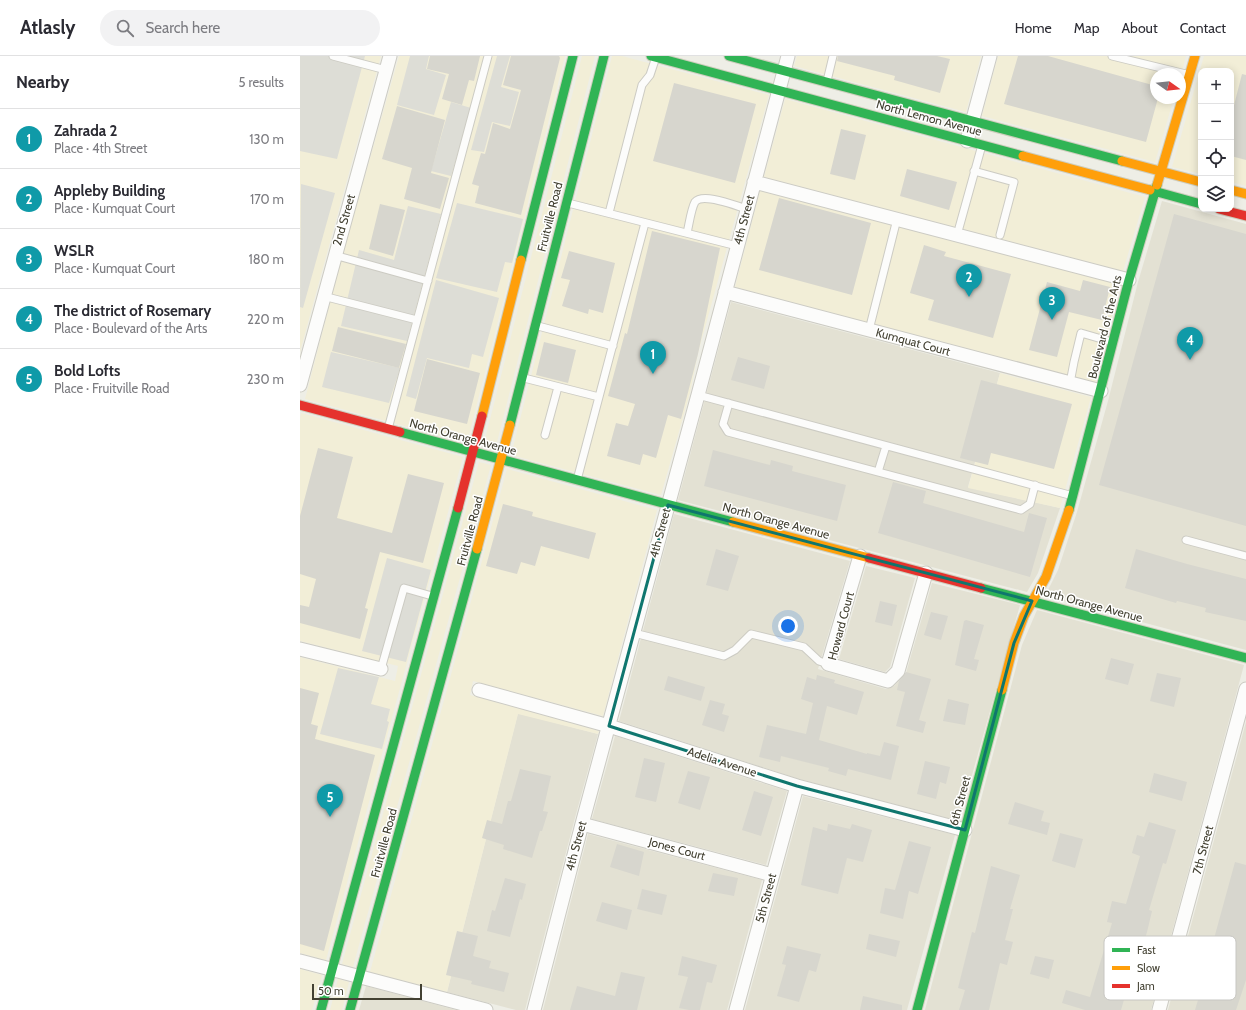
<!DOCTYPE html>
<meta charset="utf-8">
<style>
body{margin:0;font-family:Cabin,sans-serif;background:#f2f2f3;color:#2b2b33}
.controls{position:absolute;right:12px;top:12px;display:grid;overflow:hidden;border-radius:8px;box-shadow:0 2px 10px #0003}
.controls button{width:36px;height:36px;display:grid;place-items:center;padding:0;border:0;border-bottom:1px solid #e1e1e2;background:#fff;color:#2b2b33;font:20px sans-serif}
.compass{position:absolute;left:850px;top:12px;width:36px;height:36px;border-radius:50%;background:#fff;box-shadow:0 2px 10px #0003;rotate:105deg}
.scale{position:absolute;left:12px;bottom:10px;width:110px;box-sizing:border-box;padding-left:4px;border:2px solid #434132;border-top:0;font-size:11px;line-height:14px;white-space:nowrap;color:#434132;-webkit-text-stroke:3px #fff;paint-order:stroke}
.you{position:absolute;left:488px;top:570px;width:14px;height:14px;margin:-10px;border:3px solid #fff;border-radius:50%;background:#1a73e8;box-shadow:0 0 0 6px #1a73e833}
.badge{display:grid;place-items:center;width:26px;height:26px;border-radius:50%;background:#b45309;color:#fff;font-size:13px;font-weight:700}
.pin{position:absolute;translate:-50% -33px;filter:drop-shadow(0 1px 2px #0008)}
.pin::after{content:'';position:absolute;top:21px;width:14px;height:12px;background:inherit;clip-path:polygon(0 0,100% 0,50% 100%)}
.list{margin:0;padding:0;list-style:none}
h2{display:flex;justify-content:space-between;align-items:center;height:52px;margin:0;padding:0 16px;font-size:17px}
h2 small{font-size:13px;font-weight:400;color:#7c7c81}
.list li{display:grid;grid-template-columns:26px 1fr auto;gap:12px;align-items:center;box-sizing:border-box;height:60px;padding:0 16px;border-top:1px solid #e1e1e2}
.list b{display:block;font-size:15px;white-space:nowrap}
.list p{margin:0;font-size:13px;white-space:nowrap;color:#7c7c81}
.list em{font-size:13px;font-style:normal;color:#7c7c81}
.icon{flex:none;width:22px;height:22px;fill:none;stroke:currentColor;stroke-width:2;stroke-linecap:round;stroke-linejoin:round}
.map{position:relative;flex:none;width:946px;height:954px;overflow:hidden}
header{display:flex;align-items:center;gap:24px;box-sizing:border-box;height:56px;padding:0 20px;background:#fff;border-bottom:1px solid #e1e1e2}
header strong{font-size:19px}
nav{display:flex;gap:22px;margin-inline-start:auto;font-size:14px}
.search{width:280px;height:36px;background:#f2f2f3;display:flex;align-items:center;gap:10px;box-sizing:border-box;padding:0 14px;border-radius:22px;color:#7c7c81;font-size:15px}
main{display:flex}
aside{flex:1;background:#fff}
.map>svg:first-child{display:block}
.residential{fill:#e3e1d3}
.commercial{fill:#f2eed7}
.parking{fill:#ddddd6}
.building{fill:#d7d6ce}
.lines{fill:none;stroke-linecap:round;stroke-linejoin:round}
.lane-casing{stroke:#cccbc3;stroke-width:9}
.street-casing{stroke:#cccbc3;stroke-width:15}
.fast-casing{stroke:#cecdbc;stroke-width:11}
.slow-casing{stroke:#cecdbc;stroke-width:11}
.jam-casing{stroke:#cecdbc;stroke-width:11}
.lane{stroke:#fcfcfb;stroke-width:7}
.street{stroke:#fcfcfb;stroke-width:13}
.fast{stroke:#30b455;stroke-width:9}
.slow{stroke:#ff9f0a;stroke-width:9}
.jam{stroke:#e5322d;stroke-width:9}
.marked{fill:none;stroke:#0f766e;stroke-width:3;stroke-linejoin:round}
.labels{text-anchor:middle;stroke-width:3;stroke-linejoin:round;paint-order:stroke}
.street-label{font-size:12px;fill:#434132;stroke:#fff}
.key{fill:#fff;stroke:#c7c6c2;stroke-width:1}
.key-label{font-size:11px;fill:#434132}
</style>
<header>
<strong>Atlasly</strong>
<div class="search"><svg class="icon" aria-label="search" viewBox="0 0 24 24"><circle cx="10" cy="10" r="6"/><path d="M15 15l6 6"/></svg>Search here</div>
<nav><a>Home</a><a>Map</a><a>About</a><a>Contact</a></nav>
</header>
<main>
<aside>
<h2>Nearby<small>5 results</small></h2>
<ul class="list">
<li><span class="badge" style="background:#0f9aa8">1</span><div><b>Zahrada 2</b><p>Place · 4th Street</p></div><em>130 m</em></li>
<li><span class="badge" style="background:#0f9aa8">2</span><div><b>Appleby Building</b><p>Place · Kumquat Court</p></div><em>170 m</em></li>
<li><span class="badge" style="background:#0f9aa8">3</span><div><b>WSLR</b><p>Place · Kumquat Court</p></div><em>180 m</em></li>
<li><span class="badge" style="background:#0f9aa8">4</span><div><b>The district of Rosemary</b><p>Place · Boulevard of the Arts</p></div><em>220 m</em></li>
<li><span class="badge" style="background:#0f9aa8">5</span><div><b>Bold Lofts</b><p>Place · Fruitville Road</p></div><em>230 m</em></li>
</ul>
</aside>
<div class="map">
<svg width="946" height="954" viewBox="0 0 946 954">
<rect width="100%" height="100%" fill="#eeeee6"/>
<path class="residential" d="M862 145 946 168V594L745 540 758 514 777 456 808 345 838 226Z
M431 246 700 317 668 431 760 452 738 517 727 536 378 444Z
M374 458 550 505 518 613 586 633 594 630 606 617 632 527 720 549 659 765 499 723 319 665Z
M566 510 615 522 590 611 585 616 539 603Z
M737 554 944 609 851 954H625L722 589Z
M218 657 298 678 276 758 225 954H216L147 936Z
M946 666V954H868Z
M315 680 487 735 466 809 292 763Z
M503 740 655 779 607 954H445Z
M288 778 462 824 427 954H243Z
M66 930 156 954H59Z"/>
<path class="commercial" d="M0 0H81L0 296Z
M99 0H265L167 387 5 343 42 201Z
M282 0H295L195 394 183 391Z
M312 0H322L469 39 398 297 390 337 361 439 211 399Z
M497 0H681L666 56 494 10Z
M698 0H886L880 22V18H856V42H874L855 106 682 60Z
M904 0H946V130L931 126V15H901V118L872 111Z
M485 43 845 141 823 215 464 121Z
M460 135 820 229 795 326 435 231Z
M700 317 791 341 760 452 668 432Z
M1 357 163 401 26 904 0 897V601L95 625 98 610 0 585V362Z
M179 406 191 409 53 911 42 908Z
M207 413 357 454 303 660 173 625 170 639 299 675 298 678 218 658 147 936 70 916Z
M0 913 22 919 12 954H0Z
M38 923 49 926 42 954H30Z"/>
<path class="parking" d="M0 0H65L37 103 0 95Z
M110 0H129L126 13 146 19 134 59 97 49Z
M197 0H210L201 31 219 36 210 70 192 66 184 96 171 94Z
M151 46 171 52 151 120 131 115Z
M1 128 35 137 3 252 0 251Z
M157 147 223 163 212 207 205 206 197 236 136 222Z
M108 150 141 158 107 285 41 270 59 194 94 204Z
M136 224 199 242 183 301 172 298 169 312 127 302 116 343 106 340Z
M31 296 100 312 89 347 22 331Z
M87 502 131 514 106 606 62 595Z
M38 612 79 621 71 648 90 653 87 665 89 666 82 693 20 678Z"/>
<path class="building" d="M130 0H180L174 25 169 24 162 49 142 43 149 18 127 13Z
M211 0H259L260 2 221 159 175 147 179 130 172 128 181 97 185 98 193 67 210 73 221 34 203 29Z
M538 0H637L650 3 640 37 594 24 595 20 537 5Z
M718 0H748L856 30V42H858L846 86 704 48Z
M942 18 946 19V104L931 100V61Z
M374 27 456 48 435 127 353 105Z
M97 50 145 64 131 117 149 122 140 153 104 143 112 112 82 103Z
M541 73 566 79 555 124 530 118Z
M607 113 657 126 649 154 600 140Z
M479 142 571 167 552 239 459 214Z
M80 148 105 154 93 200 69 193Z
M874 158 946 178V470L799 429Z
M352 175 420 192 398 298 381 363 368 359 356 402 343 398 340 409 307 400 316 367 328 370 335 348 308 340 325 277 327 278Z
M624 189 646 196 644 200 711 218 693 282 628 264 634 244 610 237Z
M269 195 315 207 303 257 289 253 288 258 262 250 270 224 261 222Z
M783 224 810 231 802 264 769 256 757 301 729 294 747 226 780 235Z
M38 271 106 288 99 312 32 295Z
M244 286 276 294 268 327 236 319Z
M438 301 470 310 464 333 431 324Z
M127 303 180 317 167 368 114 355Z
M681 324 772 348 754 413 691 397 688 409 660 402Z
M18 392 53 401 37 462 92 477 108 418 144 427 123 507 80 496 65 552 68 553 60 583 0 567V549L9 551 16 523 0 518V460Z
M413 394 470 409 471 404 493 410 492 415 546 429 537 465 404 430Z
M593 426 626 435 623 447 724 476 729 457 747 462 730 521 578 477Z
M203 448 233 456 232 460 296 477 289 503 241 490 235 510 221 506 217 518 186 510Z
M416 493 439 500 428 535 406 529Z
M836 493 887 508 946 523V565L905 556 906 552 877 545 876 547 825 532Z
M580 545 597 549 592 570 575 566Z
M631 556 648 560 641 584 624 579Z
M666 564 684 569 674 603 679 604 676 615 655 609 664 565Z
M811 602 834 608 828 629 805 623Z
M606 616 631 623 619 664 626 666 623 677 596 670 605 636 597 634 599 625Z
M857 617 881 622 874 651 850 645Z
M517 619 535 624 534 627 564 636 557 659 527 650 519 684 567 698V697L580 700 584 686 599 690 591 724 548 713 546 720 528 715 529 712 481 700 480 706 459 701 467 669 506 678 513 647 501 643 507 621 516 624Z
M368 620 405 631 401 645 364 634Z
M0 632 19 637 11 668 18 670 15 683 75 699 24 895 0 888Z
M648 643 669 648 665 669 643 665Z
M410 644 425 648 422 658 429 660 424 676 402 669Z
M344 702 365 707 356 746 335 741Z
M625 705 650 711 646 728 640 726 636 743 617 738Z
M220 713 251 720 243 755 248 756 242 775H240L232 802 203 793 204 789 182 782 187 764 202 768 208 745H211Z
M388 715 410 721 400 754 378 747Z
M854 717 887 726 882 745 849 736Z
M454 735 473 741 461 780 442 774Z
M715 746 744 755 741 765 750 767 747 779 708 768Z
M849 766 876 774 866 808 863 807 849 854 852 855 847 876 839 903 836 902 821 954H785L762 947 766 934 790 941 812 867 807 866 812 845 826 848 840 800 832 797 837 779 844 781Z
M528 768 550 773 552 768 572 774 563 806 547 802 538 838 501 829 513 771 527 775Z
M760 777 783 783 775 812 752 805Z
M609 785 631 791 618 838 609 835 603 863 580 857 585 832 595 834Z
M317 788 344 796 339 820 310 811Z
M935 806 946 809V924L936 954H895L914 891 912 890Z
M691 810 720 819 710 853H713L705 884 713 886 707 909 700 907 689 954H659L665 934 658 932 672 876 675 877Z
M413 817 438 822 434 840 408 835Z
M205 822 226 828 222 844 220 843 210 881 187 875 192 854 195 855Z
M342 833 367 839 362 859 337 853Z
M302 846 332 854 327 874 296 865Z
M157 875 178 880 173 900 191 905 189 912 209 917 204 936 171 928 172 925 146 919Z
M569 878 600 885 596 901 566 893Z
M487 890 521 898 516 916 509 914 499 946 477 940 486 909 482 908Z
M382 900 417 909 412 927 407 926 400 954H389L379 952 388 921 378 919Z
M735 900 754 904 749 923 730 918Z
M321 916 345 921 337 954H270L277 930 315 940Z
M563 940 602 949V954H560Z"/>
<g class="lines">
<g class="lane-casing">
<path id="lane" d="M33 0 86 14
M812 0 890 19
M527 25 533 0
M674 115 714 126 700 179
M268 147 437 190
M309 157 342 29 350 19 356 1
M659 172 682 89
M387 177C389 169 391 153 395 146 403 136 436 150 447 153
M34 199 128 225
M23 240 117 264
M238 270 313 290
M569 274 597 163
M224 322 299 341
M770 327 774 306 781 277 812 286
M398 339 773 440
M429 347 423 368 428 376 721 454 730 448 735 429
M88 373 188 0
M245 379 258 331
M578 416 586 390
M277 424 345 167
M886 484 946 500
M334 577 424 600 435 594 451 578 504 591 519 605 528 608
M81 613 104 532 132 540"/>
</g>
<g class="street-casing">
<path id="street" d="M667 85 690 0
M454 126 829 224
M425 236 801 335
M0 329 90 0
M560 500 528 608 588 625 598 615 626 517
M0 593 81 613
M179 634 309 670 497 730 665 774
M282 768 472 819
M0 905 186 954
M234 954 282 768 398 339 488 0
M436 954 497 730
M859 954 946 633"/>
</g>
<g class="fast-casing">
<path id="fast" d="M351 0 723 100
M429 0 822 105
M850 134 901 148
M221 204 273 0
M210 369 304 0
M100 376 433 466
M769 454 829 224 857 129
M681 532 946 602
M21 954 158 452
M50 954 177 493
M617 954 702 634"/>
</g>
<g class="slow-casing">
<path id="slow" d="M723 100 850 134
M822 105 901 126
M857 129 895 0
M931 134 946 138
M182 360 221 204
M433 466 569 502
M177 493 210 369
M702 634 714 587 724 560 746 521 769 454"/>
</g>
<g class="jam-casing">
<path id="jam" d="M919 153 946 160
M0 349 100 376
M158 452 182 360
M569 502 681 532"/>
</g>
<use href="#lane" class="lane"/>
<use href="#street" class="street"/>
<use href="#fast" class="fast"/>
<use href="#slow" class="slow"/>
<use href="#jam" class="jam"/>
</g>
<path class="marked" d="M368 449 732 545 714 587 665 774 497 730 309 670Z"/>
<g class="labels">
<g class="street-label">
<text transform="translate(629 62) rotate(15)" y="4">North Lemon Avenue</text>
<text transform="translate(250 161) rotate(-76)" y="4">Fruitville Road</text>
<text transform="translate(44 164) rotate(-74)" y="4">2nd Street</text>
<text transform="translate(444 164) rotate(-75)" y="4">4th Street</text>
<text transform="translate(805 271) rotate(-76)" y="4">Boulevard of the Arts</text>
<text transform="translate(613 286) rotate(15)" y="4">Kumquat Court</text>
<text transform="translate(163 381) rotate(15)" y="4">North Orange Avenue</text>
<text transform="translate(476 465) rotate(15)" y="4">North Orange Avenue</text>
<text transform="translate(170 475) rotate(-75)" y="4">Fruitville Road</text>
<text transform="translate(360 477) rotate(-75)" y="4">4th Street</text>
<text transform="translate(789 548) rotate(15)" y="4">North Orange Avenue</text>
<text transform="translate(541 570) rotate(-75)" y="4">Howard Court</text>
<text transform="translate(422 706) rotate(18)" y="4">Adelia Avenue</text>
<text transform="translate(660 745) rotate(-75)" y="4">6th Street</text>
<text transform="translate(84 787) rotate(-75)" y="4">Fruitville Road</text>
<text transform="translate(276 790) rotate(-75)" y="4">4th Street</text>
<text transform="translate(377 793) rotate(15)" y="4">Jones Court</text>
<text transform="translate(903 794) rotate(-75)" y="4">7th Street</text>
<text transform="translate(466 842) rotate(-75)" y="4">5th Street</text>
</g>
</g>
<rect x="804" y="880" width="132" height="64" rx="6" class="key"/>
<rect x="812" y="892" width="18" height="4" fill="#30b455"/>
<rect x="812" y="910" width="18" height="4" fill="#ff9f0a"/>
<rect x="812" y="928" width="18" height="4" fill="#e5322d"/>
<g class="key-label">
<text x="837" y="898">Fast</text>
<text x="837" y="916">Slow</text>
<text x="837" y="934">Jam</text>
</g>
</svg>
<div class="controls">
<button>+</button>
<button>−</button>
<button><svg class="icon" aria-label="locate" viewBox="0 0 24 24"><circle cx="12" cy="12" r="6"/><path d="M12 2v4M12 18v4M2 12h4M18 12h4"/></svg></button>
<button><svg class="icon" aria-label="layers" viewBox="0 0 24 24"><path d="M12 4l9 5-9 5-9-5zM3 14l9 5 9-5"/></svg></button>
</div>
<svg class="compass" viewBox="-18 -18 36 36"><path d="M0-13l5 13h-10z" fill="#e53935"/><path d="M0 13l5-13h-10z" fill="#7c7c81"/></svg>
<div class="scale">50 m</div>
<div class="you"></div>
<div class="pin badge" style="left:353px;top:318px;background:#0f9aa8">1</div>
<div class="pin badge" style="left:669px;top:241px;background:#0f9aa8">2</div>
<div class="pin badge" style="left:752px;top:264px;background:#0f9aa8">3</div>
<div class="pin badge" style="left:890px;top:304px;background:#0f9aa8">4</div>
<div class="pin badge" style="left:30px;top:761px;background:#0f9aa8">5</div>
</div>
</main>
